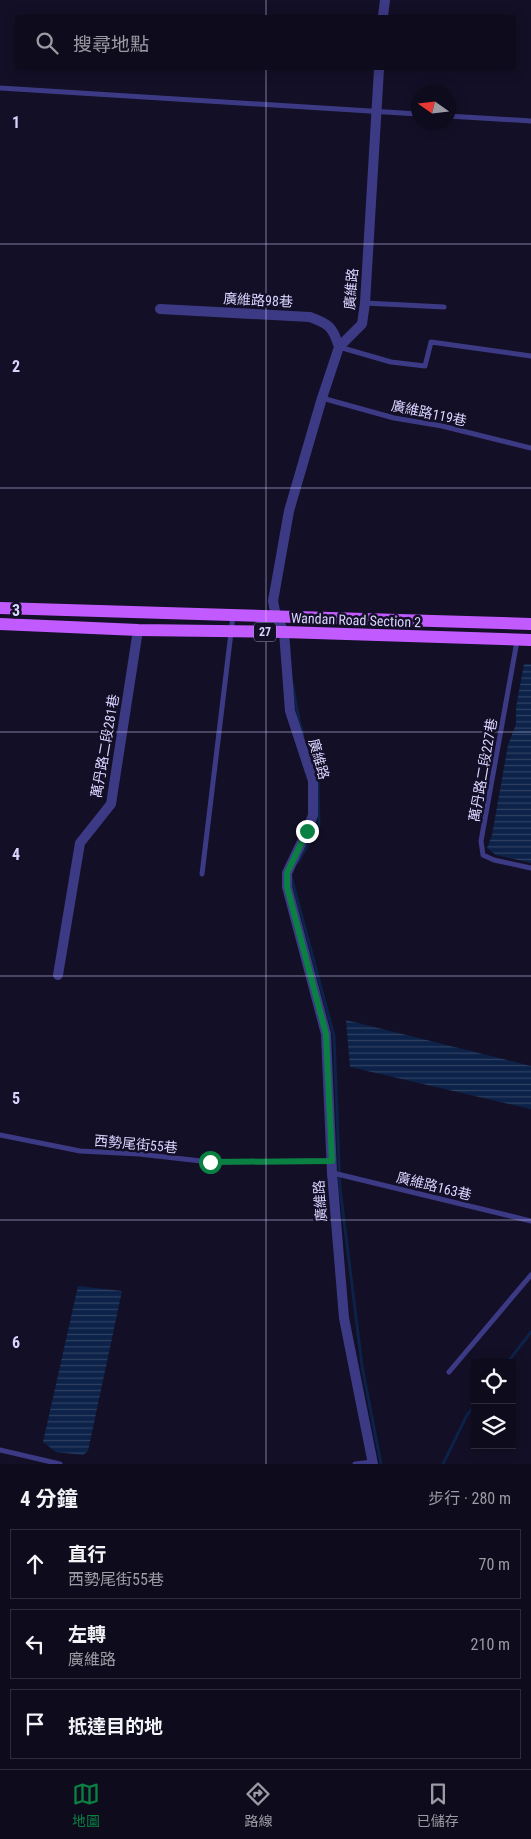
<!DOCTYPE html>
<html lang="zh-TW">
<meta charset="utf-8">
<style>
body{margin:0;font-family:"Roboto Condensed","Noto Sans TC",sans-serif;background:#171425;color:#f1f3f6}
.controls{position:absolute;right:15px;bottom:15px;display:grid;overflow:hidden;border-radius:0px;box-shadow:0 2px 12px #0003}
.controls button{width:45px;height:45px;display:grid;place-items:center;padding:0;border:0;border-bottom:1px solid #2e2b3b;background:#0e0b1c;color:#f1f3f6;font:25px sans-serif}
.compass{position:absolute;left:411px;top:85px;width:45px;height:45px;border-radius:50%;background:#0e0b1c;box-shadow:0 2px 12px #0003;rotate:284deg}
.stop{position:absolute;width:15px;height:15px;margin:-11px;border:4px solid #0b8043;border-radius:50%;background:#fff}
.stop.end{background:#0b8043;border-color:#fff;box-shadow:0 1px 5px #0008}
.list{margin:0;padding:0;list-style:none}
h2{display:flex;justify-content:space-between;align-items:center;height:65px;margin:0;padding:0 20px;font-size:21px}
h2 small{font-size:16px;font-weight:400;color:#9b9ba3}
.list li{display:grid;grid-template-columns:32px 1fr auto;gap:15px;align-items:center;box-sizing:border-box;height:70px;margin:0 10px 10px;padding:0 10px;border:1px solid #2e2b3b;border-radius:0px}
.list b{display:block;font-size:19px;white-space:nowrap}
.list p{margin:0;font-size:16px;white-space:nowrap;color:#9b9ba3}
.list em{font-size:16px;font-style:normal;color:#9b9ba3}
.icon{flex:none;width:28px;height:28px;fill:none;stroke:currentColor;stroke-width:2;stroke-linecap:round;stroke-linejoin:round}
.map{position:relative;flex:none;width:531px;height:1464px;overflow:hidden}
.search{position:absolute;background:#0e0b1c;box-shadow:0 2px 12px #0003;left:15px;right:15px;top:15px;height:55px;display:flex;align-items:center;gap:12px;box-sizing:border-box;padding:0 18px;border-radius:0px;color:#9b9ba3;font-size:19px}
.sheet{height:305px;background:#0e0b1c}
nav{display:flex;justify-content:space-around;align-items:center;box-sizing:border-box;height:70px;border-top:1px solid #2e2b3b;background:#0e0b1c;font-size:14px;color:#9b9ba3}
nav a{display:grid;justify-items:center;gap:2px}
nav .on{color:#0b8043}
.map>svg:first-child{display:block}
.water{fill:url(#water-rules)}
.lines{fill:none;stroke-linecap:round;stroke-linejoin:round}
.stream{stroke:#0c2248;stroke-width:3}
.service{stroke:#3d3a85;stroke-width:5}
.minor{stroke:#3d3a85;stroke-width:10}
.primary{stroke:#c25bff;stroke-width:12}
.route{stroke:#0b8043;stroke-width:6}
.grid{fill:none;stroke:#d9d4ff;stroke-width:1;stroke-opacity:0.55}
.labels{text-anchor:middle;stroke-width:5;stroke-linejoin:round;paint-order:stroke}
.shield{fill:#130f26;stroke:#9e99be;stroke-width:1}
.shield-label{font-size:12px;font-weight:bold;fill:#d9d4ff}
.street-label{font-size:14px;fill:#d9d4ff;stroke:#130f26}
.grid-label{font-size:16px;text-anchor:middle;font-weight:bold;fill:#d9d4ff;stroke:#130f26;stroke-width:5;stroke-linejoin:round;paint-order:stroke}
</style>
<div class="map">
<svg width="531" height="1464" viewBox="0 0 531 1464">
<defs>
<pattern id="water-rules" width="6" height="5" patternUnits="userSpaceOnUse" patternTransform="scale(1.25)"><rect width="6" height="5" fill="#0c2248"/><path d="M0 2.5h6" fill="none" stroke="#2f4163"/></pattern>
</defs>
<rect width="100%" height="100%" fill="#130f26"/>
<path class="water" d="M524 664H531V863L496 855 487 848 492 835 508 745 516 724V707Z
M346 1020 531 1066V1109L350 1067Z
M78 1286 122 1291 88 1451 83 1455 56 1452 43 1442Z"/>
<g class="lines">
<path class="stream" d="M292 682 299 720 303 735
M298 862 319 825 318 779 315 772
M291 876 334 1036 340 1188 362 1366 381 1464
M507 1363 531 1332
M443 1464 467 1415 475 1405"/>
<path class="service" d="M0 88 418 114
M448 116 531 121
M365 303 444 307
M339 347 391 362 425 366 431 342 531 356
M322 398 394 418 442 426 531 448
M517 641 481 841 483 855 494 860 531 868
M202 874 233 616
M0 1135 80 1151 139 1154 210 1162 332 1161
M333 1173 531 1221
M449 1372 531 1275
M0 1450 60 1464
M355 1464 372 1462"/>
<path class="minor" d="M383 16 385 0
M160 309 310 317C329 324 333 327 339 347
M58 975 80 843 111 804 138 630
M373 1464 344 1318 332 1173 326 1034 287 887V873L307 831 313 815V781L290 711 284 632 276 616 273 601 289 511 322 398 339 347 362 324 365 303 379 69"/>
<path class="primary" d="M0 608 531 624
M0 624 138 630 284 632 531 640"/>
</g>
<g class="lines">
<path class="route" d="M210 1162 332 1161 326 1034 287 887V873L307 831"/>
</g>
<path class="grid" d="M266 0V16M266 69V1464M0 244H531M0 488H531M0 732H531M0 976H531M0 1220H531"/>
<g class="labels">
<rect class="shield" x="254" y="622.5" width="22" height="19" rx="4"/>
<g class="shield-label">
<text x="265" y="636">27</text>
</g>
<g class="street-label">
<text transform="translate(351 289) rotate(-85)" y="5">廣維路</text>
<text transform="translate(258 300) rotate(3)" y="5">廣維路98巷</text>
<text transform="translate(429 413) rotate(12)" y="5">廣維路119巷</text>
<text transform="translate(356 620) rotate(2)" y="5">Wandan Road Section 2</text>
<text transform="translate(105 746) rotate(-80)" y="5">萬丹路二段281巷</text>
<text transform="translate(319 759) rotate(74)" y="5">廣維路</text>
<text transform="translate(483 770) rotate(-80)" y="5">萬丹路二段227巷</text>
<text transform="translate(136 1144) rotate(5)" y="5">西勢尾街55巷</text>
<text transform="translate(434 1186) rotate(14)" y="5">廣維路163巷</text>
<text transform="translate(320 1201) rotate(-94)" y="5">廣維路</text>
</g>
</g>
<g class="grid-label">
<text x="16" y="128">1</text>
<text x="16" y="372">2</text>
<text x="16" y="616">3</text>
<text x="16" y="860">4</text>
<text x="16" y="1104">5</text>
<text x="16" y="1348">6</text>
</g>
</svg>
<div class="controls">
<button><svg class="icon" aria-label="locate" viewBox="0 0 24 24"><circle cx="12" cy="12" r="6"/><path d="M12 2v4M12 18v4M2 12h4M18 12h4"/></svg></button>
<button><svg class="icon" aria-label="layers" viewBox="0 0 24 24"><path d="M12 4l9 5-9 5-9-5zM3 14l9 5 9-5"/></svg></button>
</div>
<svg class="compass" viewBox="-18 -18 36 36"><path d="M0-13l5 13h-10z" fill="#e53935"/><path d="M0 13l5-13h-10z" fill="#9b9ba3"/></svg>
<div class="stop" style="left:210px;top:1162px"></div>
<div class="stop end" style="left:307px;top:831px"></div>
<div class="search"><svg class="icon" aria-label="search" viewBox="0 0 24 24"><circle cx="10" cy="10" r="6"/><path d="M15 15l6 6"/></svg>搜尋地點</div>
</div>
<section class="sheet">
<h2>4 分鐘<small>步行 · 280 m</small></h2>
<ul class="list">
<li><svg class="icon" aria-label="ahead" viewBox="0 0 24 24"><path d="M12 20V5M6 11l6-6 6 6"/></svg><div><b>直行</b><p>西勢尾街55巷</p></div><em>70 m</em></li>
<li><svg class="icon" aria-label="left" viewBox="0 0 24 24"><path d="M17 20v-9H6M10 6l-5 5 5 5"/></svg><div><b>左轉</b><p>廣維路</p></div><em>210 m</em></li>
<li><svg class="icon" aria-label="arrive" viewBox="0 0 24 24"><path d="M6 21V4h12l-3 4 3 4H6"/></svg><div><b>抵達目的地</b></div></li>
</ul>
</section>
<nav>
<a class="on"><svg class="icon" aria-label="map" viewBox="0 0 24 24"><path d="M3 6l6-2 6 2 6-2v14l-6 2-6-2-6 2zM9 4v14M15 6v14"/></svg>地圖</a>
<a><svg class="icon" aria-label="directions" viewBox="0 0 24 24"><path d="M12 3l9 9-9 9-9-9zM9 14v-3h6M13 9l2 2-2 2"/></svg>路線</a>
<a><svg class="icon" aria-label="saved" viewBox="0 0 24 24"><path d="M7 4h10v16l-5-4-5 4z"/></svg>已儲存</a>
</nav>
